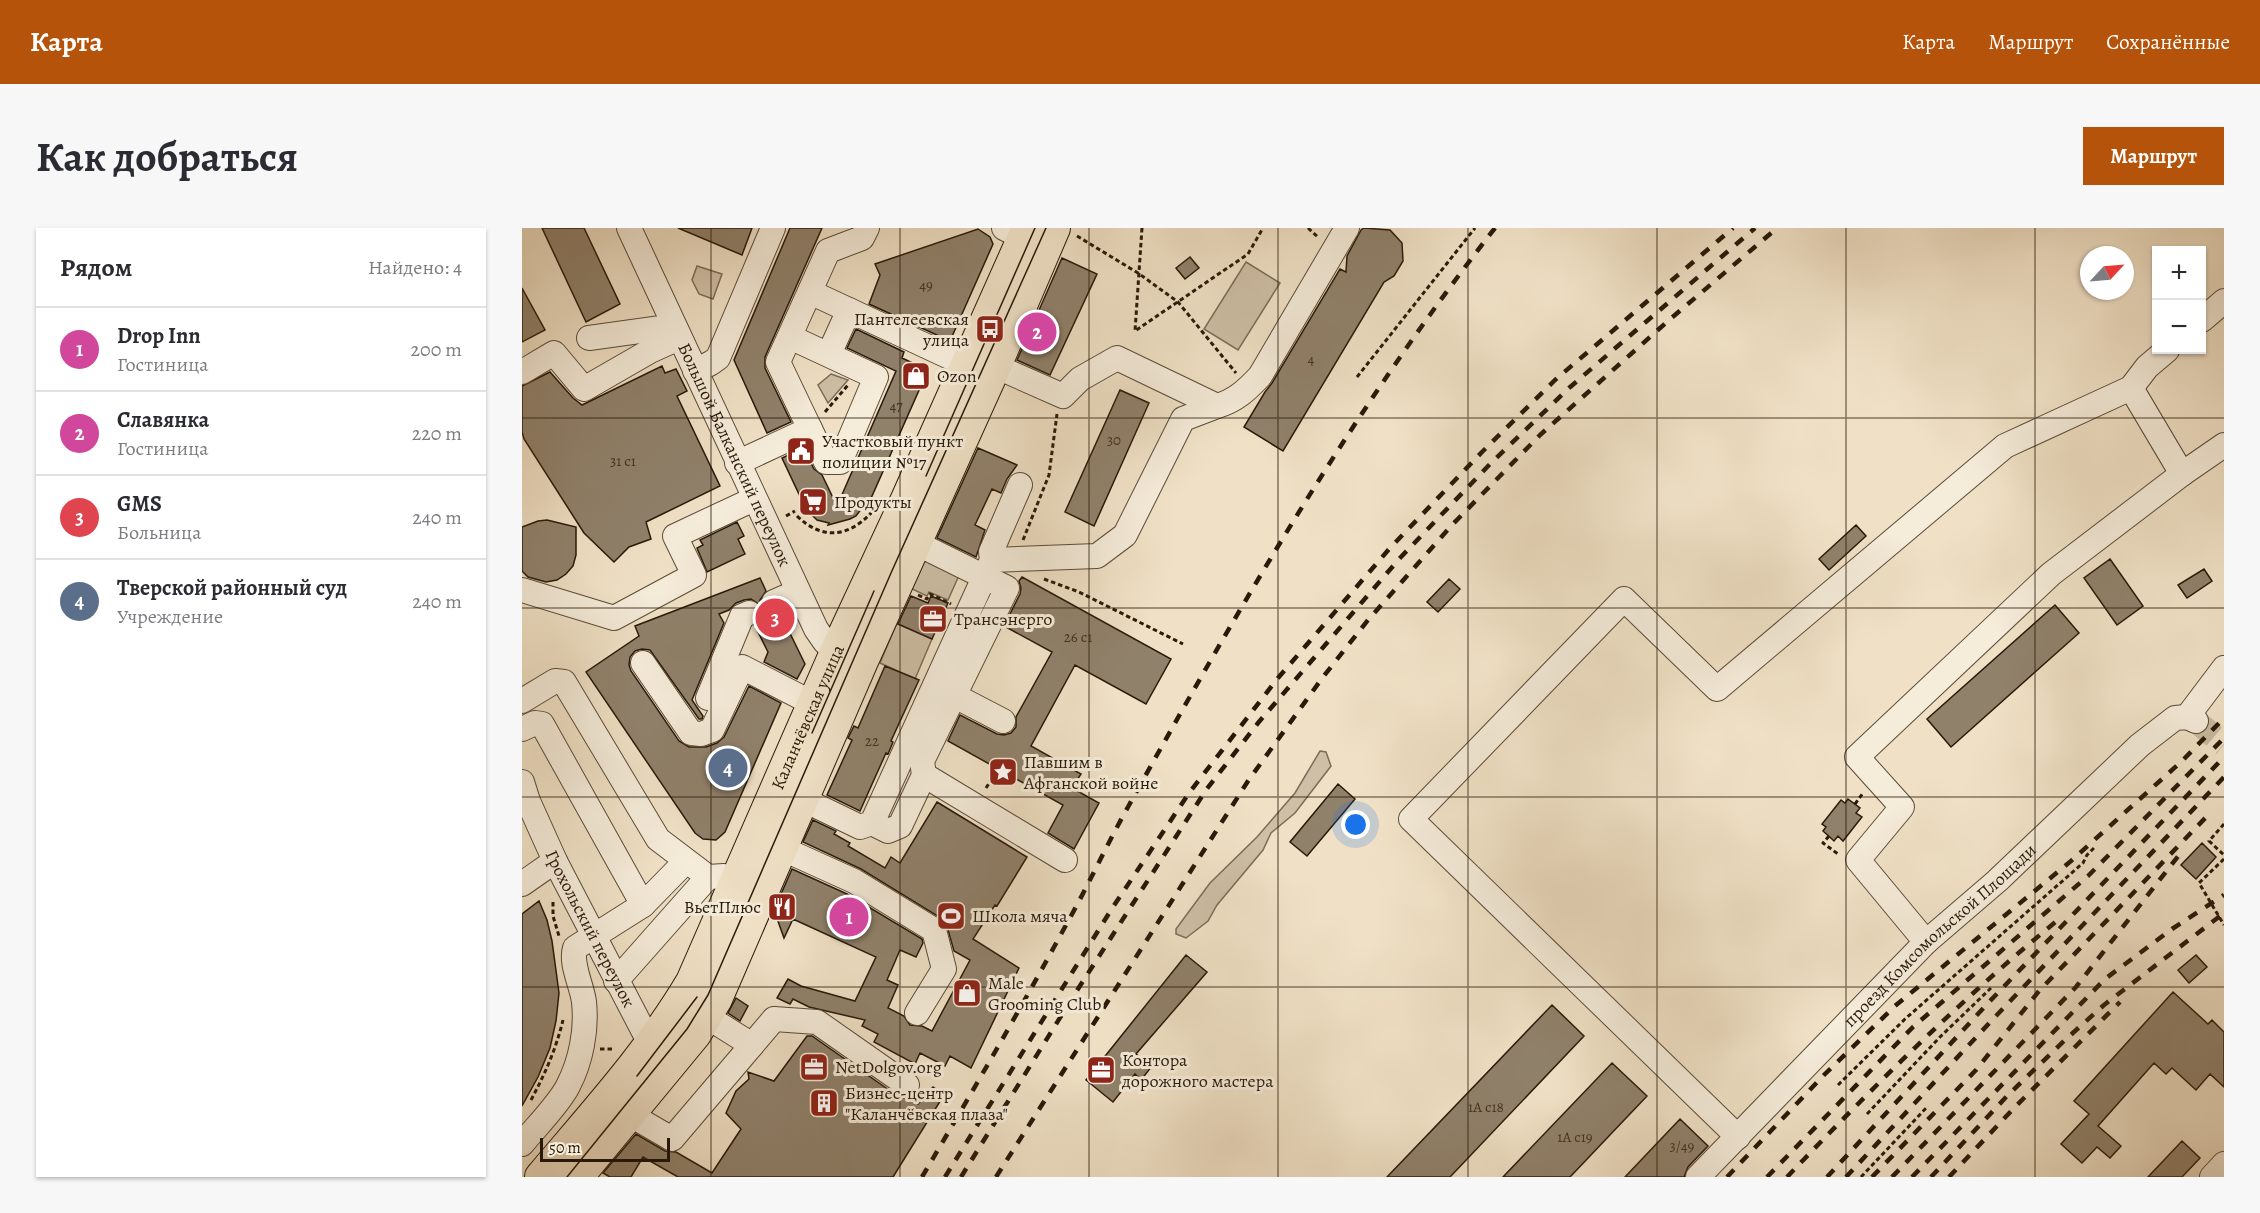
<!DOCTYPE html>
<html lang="ru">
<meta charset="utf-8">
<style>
body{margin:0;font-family:Alegreya,serif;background:#f7f7f7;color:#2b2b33}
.controls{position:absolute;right:18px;top:18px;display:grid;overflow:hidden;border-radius:0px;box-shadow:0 2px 4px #0004}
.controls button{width:54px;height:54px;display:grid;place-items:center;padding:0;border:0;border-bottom:2px solid #e1e1e2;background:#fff;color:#2b2b33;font:30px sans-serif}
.compass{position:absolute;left:1558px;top:18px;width:54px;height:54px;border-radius:50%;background:#fff;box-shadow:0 2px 4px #0004;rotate:64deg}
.scale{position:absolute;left:18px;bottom:15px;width:130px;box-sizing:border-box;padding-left:6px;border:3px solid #291909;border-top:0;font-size:16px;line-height:21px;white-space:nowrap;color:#291909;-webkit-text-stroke:4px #f5ecda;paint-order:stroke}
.you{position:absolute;left:834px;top:597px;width:21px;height:21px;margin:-15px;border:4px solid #fff;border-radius:50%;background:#1a73e8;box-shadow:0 0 0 9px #1a73e833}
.badge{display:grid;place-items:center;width:39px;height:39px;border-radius:50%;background:#b45309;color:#fff;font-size:20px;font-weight:700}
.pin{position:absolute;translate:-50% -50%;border:3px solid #fff;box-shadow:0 2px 6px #0006}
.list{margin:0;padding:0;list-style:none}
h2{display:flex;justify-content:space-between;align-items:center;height:78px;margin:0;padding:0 24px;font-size:26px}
h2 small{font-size:20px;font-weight:400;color:#7c7c81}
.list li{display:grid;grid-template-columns:39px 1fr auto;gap:18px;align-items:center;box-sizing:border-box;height:84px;padding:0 24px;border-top:2px solid #e1e1e2}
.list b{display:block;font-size:22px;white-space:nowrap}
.list p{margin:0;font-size:20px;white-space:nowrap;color:#7c7c81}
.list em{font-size:20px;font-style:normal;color:#7c7c81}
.map{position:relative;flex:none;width:1702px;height:949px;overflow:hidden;border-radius:0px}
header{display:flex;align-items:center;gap:36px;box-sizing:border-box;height:84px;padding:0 30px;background:#b45309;color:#fff}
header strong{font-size:28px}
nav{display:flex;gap:33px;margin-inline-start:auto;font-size:21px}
.intro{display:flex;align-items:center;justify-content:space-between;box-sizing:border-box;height:144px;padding:0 36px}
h1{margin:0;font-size:42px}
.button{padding:15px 27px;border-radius:0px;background:#b45309;color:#fff;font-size:21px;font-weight:700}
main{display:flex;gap:36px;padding:0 36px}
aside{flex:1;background:#fff;border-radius:0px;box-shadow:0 2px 4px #0004}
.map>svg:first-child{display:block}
.green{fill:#cebfa6;stroke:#7c6c58;stroke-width:1.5}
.building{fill:#90816b;stroke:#291909;stroke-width:1.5}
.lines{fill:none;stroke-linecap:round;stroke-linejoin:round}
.minor-tunnel{stroke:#c8b9a0;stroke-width:24;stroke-dasharray:24 12;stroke-linecap:butt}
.minor-casing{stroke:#5b4b38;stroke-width:26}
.major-casing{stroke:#291909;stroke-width:34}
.path{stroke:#291909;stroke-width:3;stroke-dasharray:4.5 3;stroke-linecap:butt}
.minor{stroke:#f5ecda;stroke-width:24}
.major{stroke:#f0e1c6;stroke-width:32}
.tram{stroke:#291909;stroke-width:1.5}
.rail{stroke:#291909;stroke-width:4.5;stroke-dasharray:10 10;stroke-linecap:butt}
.grid{fill:none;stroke:#291909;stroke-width:1.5;stroke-opacity:0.55}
.labels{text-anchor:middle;stroke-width:6;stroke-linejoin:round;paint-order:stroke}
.number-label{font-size:15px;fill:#433322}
.poi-label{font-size:18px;fill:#291909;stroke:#f5ecda;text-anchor:start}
.street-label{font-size:18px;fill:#291909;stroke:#f5ecda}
</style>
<header>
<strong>Карта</strong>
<nav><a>Карта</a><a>Маршрут</a><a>Сохранённые</a></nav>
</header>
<div class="intro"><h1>Как добраться</h1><a class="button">Маршрут</a></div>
<main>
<aside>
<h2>Рядом<small>Найдено: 4</small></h2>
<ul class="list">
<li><span class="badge" style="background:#d1479c">1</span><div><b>Drop Inn</b><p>Гостиница</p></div><em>200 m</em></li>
<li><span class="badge" style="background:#d1479c">2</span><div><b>Славянка</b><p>Гостиница</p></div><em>220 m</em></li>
<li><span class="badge" style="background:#e0444e">3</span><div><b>GMS</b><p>Больница</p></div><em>240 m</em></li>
<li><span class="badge" style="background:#5c6f8a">4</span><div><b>Тверской районный суд</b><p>Учреждение</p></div><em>240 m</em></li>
</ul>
</aside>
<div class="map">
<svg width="1702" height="949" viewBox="0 0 1702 949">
<rect width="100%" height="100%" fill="#f0e1c6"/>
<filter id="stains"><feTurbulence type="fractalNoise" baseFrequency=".00333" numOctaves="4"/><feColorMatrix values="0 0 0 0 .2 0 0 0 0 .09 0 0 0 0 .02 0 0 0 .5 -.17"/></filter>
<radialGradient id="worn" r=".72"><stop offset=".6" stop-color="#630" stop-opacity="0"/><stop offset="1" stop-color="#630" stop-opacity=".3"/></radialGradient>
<path class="green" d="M724 34 758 55 716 122 682 101Z
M175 38 200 46 191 71 177 66 170 52Z
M309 146 326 152 306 175 296 157Z
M402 327 439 343 426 372 407 364 405 368 388 360Z
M375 395 410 411 393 451 358 435Z
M798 523 804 524 809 538 773 585 749 605 741 622 695 677 686 693 664 710 654 706V701L688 655 735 609 773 565Z"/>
<path class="building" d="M20 0H62L98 76 64 94Z
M156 0H230L220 27Z
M268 0H300L243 129V140L269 194 245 205 212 132Z
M842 0 868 2 880 15 881 33 872 48 862 54 761 223 722 199 743 164 750 155 818 41 824 44 825 28 839 2Z
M456 1 468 9 471 16 428 113 347 76 358 47 353 36Z
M668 29 677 40 663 51 654 40Z
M540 30 575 46 528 147 495 132Z
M0 60 23 102 0 114Z
M334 101 382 124 380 130 406 142 346 277 343 276 334 288 328 291 306 297 307 295 295 292 284 281 260 230 281 220 292 241 300 247 315 278 374 143 325 120Z
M140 138 143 145 154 141 165 163 155 168 198 258 124 294 129 311 107 319 92 334 62 305 2 211 0 204V158L28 144 51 170 60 177Z
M598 162 627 175 572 298 543 284Z
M456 220 495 237 485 251 479 265 470 261 453 297 463 302 454 329 415 310Z
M25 292 54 299V327L51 338 44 346 35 352 24 354 6 349 0 343V299L16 293Z
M215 294 222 308 216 311 223 326 185 344 175 320 181 317 178 312Z
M1334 297 1344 308 1307 342 1297 331Z
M1588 331 1621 378 1595 397 1562 350Z
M1682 341 1690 353 1665 370 1656 357Z
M500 349 649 431 624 476 553 437 509 518 559 546 550 560 577 575 552 621 526 605 541 577 426 513 438 487 475 506 482 507 489 505 494 499V489L530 424 482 398 498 366 499 360 497 353Z
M238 350 244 363 238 372V377L229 371 222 372 214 375 207 382 197 386 202 395 170 472 181 488 180 491H177L128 422 120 421 113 423 108 429 107 437 109 443 157 513 167 519H184L195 515 202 509 227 458 259 475 203 604 194 612 181 611 173 605 64 444 117 408 113 398Z
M927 351 938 361 916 384 905 374Z
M389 368 406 375 409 368 426 375 410 411 376 396Z
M1533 377 1557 405 1429 519 1405 491Z
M241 382 250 388 259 387 283 436 275 451 242 434 246 424 233 398 239 393Z
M363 438 397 452 369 513 371 514 366 526 364 525 338 583 305 567 330 512 326 510 332 498 336 500Z
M816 556 833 571 785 628 768 614Z
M1326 571 1338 580 1334 585 1340 589 1321 613 1316 608 1312 613 1301 603 1304 599 1300 596 1319 572 1323 575Z
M415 574 505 629 475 678 473 677 451 711 497 740 449 840 428 828 423 838 398 825 393 836 352 814 356 806 340 798 343 792 287 779 271 771 268 776 255 770 266 751 279 758 333 773 354 729 271 691 262 710 252 682 270 641 325 666 400 711 401 715 394 729 378 722 365 752 376 757 366 780 382 788 388 797 400 798 410 803 448 732 432 723 425 698 419 690 339 641 281 614 291 592 314 603 312 606 328 615 326 618 363 640 369 629 378 635Z
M1680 615 1694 629 1674 651 1659 637Z
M17 673 25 692 30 713 37 765 34 793 28 820 16 849 0 878V686Z
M664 727 685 744 614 826 630 838 619 852 613 846 591 874 564 852Z
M1674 727 1685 739 1667 755 1656 742Z
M1651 764 1686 796 1690 792 1702 804V859L1688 846 1674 862 1650 840 1644 846 1632 835 1576 898 1599 918 1588 930 1575 919 1560 935 1539 916 1567 886 1552 873Z
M214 770 226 778 218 793 206 785Z
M1030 777 1062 808 928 949H865Z
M285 808H290L377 869 388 871 396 876 411 859 422 867 371 949H156L121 929 109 949H88L81 945 114 906 143 923 154 924 190 945 219 901 204 885 214 863 227 851 226 844 252 853Z
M1090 835 1125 868 1048 949H981Z
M1158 891 1186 918 1166 939 1162 949H1103Z
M1660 913 1678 930 1660 949H1626Z"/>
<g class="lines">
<path class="minor-tunnel" d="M1674 493 1702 517"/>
<g class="minor-casing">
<g id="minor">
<path id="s1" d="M107 0 294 401 303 414 330 428"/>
<path d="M482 0 502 10"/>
<path d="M288 64 445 137"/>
<path d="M1680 92 1702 73"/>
<path d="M67 110 139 100 150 94"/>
<path d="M307 126 327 82"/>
<path d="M473 138 541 168 558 151 595 130 695 178C713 173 725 162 738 148L825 0"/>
<path d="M173 143 189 135 196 130 251 0"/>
<path d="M0 144 32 125 62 161 128 123 157 110"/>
<path d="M1609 160 1660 246"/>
<path d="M288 201 256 134 306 23 340 10 345 0"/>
<path d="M215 235 288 201 304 234H318L354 149 268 109"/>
<path d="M470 332 575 328 603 307 661 191 695 178"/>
<path d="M0 362 92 390 172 347 153 308 232 271"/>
<path d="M252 374 275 364"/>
<path d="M121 435 169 505 179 506 190 502 220 439 292 476"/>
<path d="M431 467 481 493"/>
<path d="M186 470 220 388 227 385"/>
<path d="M0 473 33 453 42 454 136 611 186 649"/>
<path d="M1665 489 1702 440"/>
<path d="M0 501 13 495 20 496 121 677 164 633"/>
<path d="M402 547 543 632"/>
<path id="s2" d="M0 554 6 573 33 633 135 829"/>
<path d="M280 571 338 599 350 595 470 332 469 324 498 257"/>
<path d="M350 595 366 603 378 598 402 547 400 533 485 360 394 315"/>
<path d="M259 620 332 653 412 702 422 741 395 785"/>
<path d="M0 656 33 633"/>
<path d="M1404 714 1336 632 1380 579 1335 529 1529 346 1660 246 1702 217"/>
<path d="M94 753 186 649 202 648"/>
<path d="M230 817 252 791 295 794 385 857"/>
<path d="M107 886 150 911 230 817 184 788"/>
<path d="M1216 909 889 591 1102 371 1195 461 1483 218 1609 160 1625 139 1645 122"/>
<path d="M0 916C13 900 37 876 46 858 59 833 65 802 62 774 60 757 48 736 53 720L121 677"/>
<path id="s3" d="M1176 949 1404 714 1475 653 1618 517 1653 490 1665 489 1674 493"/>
<path d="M1690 949 1702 936"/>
</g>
</g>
<g class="major-casing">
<g id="major">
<path id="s4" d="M19 949C72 886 128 825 170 754L315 422 382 278 506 0"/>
<path d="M55 949 173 806 194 771 340 433 473 138 532 0"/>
</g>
</g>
<path class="path" d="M620 0 613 103 726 26 741 0
M786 0 796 9
M555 8 616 45 656 74 714 145
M835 149 953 0
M303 184 326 157
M264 288 273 283
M275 288C300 312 326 310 350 284L353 286
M501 312 527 247 535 186
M522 351 557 364 661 416
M396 367 405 371 408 366 429 376
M464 560 476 541
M1333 576 1341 565
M1702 596 1687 613 1702 627
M1307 608 1301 615 1316 626
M1702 631 1677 655 1702 697
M31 674V688L37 708
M78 821H93
M1316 857 1383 791 1561 635 1565 627 1572 620
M9 872C23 846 34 821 41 792
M1345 886 1419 808 1469 760
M1339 949 1406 878"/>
<use href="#minor" class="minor"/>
<use href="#major" class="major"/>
<path class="tram" d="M404 248 513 0
M290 505 352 363
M115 848 175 769
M45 949 165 801 186 767 369 345 524 0"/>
<path class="rail" d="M400 949C449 866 498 782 544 697 566 658 584 618 606 579 717 379 832 180 973 0
M423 949 589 682 667 565 756 450 868 320 960 224 1033 152 1211 0
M439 949 554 764 684 562 736 495 878 330 969 235 1047 160 1233 0
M474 949 726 553 801 449 846 392 930 297 1018 207 1146 93 1255 0
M1205 949 1303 846 1373 778 1549 633 1660 533 1702 490
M1245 949 1391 799 1566 648 1702 510
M1265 949C1351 859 1439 771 1536 692
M1305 949 1468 773 1702 529
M1324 949 1472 790 1702 549
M1350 949 1454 842 1517 763 1688 585
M1370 949 1554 759 1657 627
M1390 949 1583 751 1650 701 1702 667
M1409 949 1486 867 1543 812 1582 777 1702 685
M1427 949 1493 879 1598 774"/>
</g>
<path class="grid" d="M189 0V949M378 0V949M567 0V949M756 0V949M946 0V949M1135 0V949M1324 0V949M1513 0V949M0 190H1702M0 380H1702M0 569H1702M0 759H1702"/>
<defs>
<g id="bus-square" transform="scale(1.5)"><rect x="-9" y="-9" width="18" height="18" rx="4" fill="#8f2418" stroke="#f5ecda"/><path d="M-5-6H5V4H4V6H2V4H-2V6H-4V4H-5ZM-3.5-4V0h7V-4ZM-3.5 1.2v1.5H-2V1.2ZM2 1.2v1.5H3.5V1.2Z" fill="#fff"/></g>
<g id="shop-square" transform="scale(1.5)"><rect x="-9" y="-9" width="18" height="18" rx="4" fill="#8f2418" stroke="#f5ecda"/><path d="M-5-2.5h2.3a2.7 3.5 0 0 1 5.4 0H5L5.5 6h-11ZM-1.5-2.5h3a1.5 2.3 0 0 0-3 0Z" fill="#fff"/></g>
<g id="civic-square" transform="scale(1.5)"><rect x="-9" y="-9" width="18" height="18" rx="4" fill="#8f2418" stroke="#f5ecda"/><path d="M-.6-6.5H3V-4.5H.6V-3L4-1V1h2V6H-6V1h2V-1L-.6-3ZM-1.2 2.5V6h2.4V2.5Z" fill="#fff"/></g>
<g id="supermarket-square" transform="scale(1.5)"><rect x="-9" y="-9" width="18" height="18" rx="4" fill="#8f2418" stroke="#f5ecda"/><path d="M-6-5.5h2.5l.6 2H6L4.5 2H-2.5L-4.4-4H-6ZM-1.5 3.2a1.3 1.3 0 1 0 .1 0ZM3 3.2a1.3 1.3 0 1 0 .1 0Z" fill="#fff"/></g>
<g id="office-square" transform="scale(1.5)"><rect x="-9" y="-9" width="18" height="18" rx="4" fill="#8f2418" stroke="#f5ecda"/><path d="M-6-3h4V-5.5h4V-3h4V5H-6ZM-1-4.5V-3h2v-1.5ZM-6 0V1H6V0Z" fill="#fff"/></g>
<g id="sight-square" transform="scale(1.5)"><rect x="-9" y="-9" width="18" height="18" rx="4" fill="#8f2418" stroke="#f5ecda"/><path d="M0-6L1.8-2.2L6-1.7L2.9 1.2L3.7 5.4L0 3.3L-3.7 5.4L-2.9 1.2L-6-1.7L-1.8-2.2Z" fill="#fff"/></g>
<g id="restaurant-square" transform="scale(1.5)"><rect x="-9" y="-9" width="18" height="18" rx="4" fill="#8f2418" stroke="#f5ecda"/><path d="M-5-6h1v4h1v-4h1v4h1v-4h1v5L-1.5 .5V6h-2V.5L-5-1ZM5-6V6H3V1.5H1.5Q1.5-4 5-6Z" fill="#fff"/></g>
<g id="stadium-square" transform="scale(1.5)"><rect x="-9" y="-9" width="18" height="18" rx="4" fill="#8f2418" stroke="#f5ecda"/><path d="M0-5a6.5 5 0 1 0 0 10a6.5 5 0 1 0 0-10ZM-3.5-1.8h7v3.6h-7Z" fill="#fff"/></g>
<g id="building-square" transform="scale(1.5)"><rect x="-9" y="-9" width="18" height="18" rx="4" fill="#8f2418" stroke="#f5ecda"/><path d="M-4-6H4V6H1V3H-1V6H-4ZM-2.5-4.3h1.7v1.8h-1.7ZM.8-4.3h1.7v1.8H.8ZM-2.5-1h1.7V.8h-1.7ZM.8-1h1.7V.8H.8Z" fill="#fff"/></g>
</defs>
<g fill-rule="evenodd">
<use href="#bus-square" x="468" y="101"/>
<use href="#shop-square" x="394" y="148"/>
<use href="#civic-square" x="279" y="223"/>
<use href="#supermarket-square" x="291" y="274"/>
<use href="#office-square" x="411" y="391"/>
<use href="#sight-square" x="481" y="544"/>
<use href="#restaurant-square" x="260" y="679"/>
<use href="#stadium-square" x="429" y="688"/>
<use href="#shop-square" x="445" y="765"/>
<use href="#office-square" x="292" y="839"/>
<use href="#office-square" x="579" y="842"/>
<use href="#building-square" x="302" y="875"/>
</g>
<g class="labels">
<g class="number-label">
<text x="404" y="62">49</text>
<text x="789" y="136">4</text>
<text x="374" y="183">47</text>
<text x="592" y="217">30</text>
<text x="101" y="238">31 с1</text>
<text x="556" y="414">26 с1</text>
<text x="350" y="518">22</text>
<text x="964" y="884">1А с18</text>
<text x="1053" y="914">1А с19</text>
<text x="1160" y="923">3/49</text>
</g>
<g class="poi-label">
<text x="447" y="97" text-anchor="end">Пантелеевская<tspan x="447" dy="21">улица</tspan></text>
<text x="415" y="154">Ozon</text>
<text x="300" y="219">Участковый пункт<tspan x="300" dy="21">полиции №17</tspan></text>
<text x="312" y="280">Продукты</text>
<text x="432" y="397">Трансэнерго</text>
<text x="502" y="540">Павшим в<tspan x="502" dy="21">Афганской войне</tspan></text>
<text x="239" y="685" text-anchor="end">ВьетПлюс</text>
<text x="450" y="694">Школа мяча</text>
<text x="466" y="761">Male<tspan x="466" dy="21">Grooming Club</tspan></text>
<text x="600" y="838">Контора<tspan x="600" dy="21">дорожного мастера</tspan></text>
<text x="313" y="845">NetDolgov.org</text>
<text x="323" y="871">Бизнес-центр<tspan x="323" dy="21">"Каланчёвская плаза"</tspan></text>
</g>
<g class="street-label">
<text dy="6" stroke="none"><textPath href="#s1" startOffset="250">Большой Балканский переулок</textPath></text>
<text dy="6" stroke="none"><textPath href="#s4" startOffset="536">Каланчёвская улица</textPath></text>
<text dy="6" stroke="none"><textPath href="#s2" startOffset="162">Грохольский переулок</textPath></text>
<text dy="6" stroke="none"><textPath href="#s3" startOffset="342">проезд Комсомольской Площади</textPath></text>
</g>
</g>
<rect width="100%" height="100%" filter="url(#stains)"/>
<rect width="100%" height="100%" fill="url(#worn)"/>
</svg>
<div class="controls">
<button>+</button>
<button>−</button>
</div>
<svg class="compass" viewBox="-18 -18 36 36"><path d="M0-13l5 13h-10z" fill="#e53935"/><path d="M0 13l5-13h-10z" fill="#7c7c81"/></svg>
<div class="scale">50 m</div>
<div class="you"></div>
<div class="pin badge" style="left:327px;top:689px;background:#d1479c">1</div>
<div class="pin badge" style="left:515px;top:104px;background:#d1479c">2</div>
<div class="pin badge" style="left:253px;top:390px;background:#e0444e">3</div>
<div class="pin badge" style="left:206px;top:540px;background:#5c6f8a">4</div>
</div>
</main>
